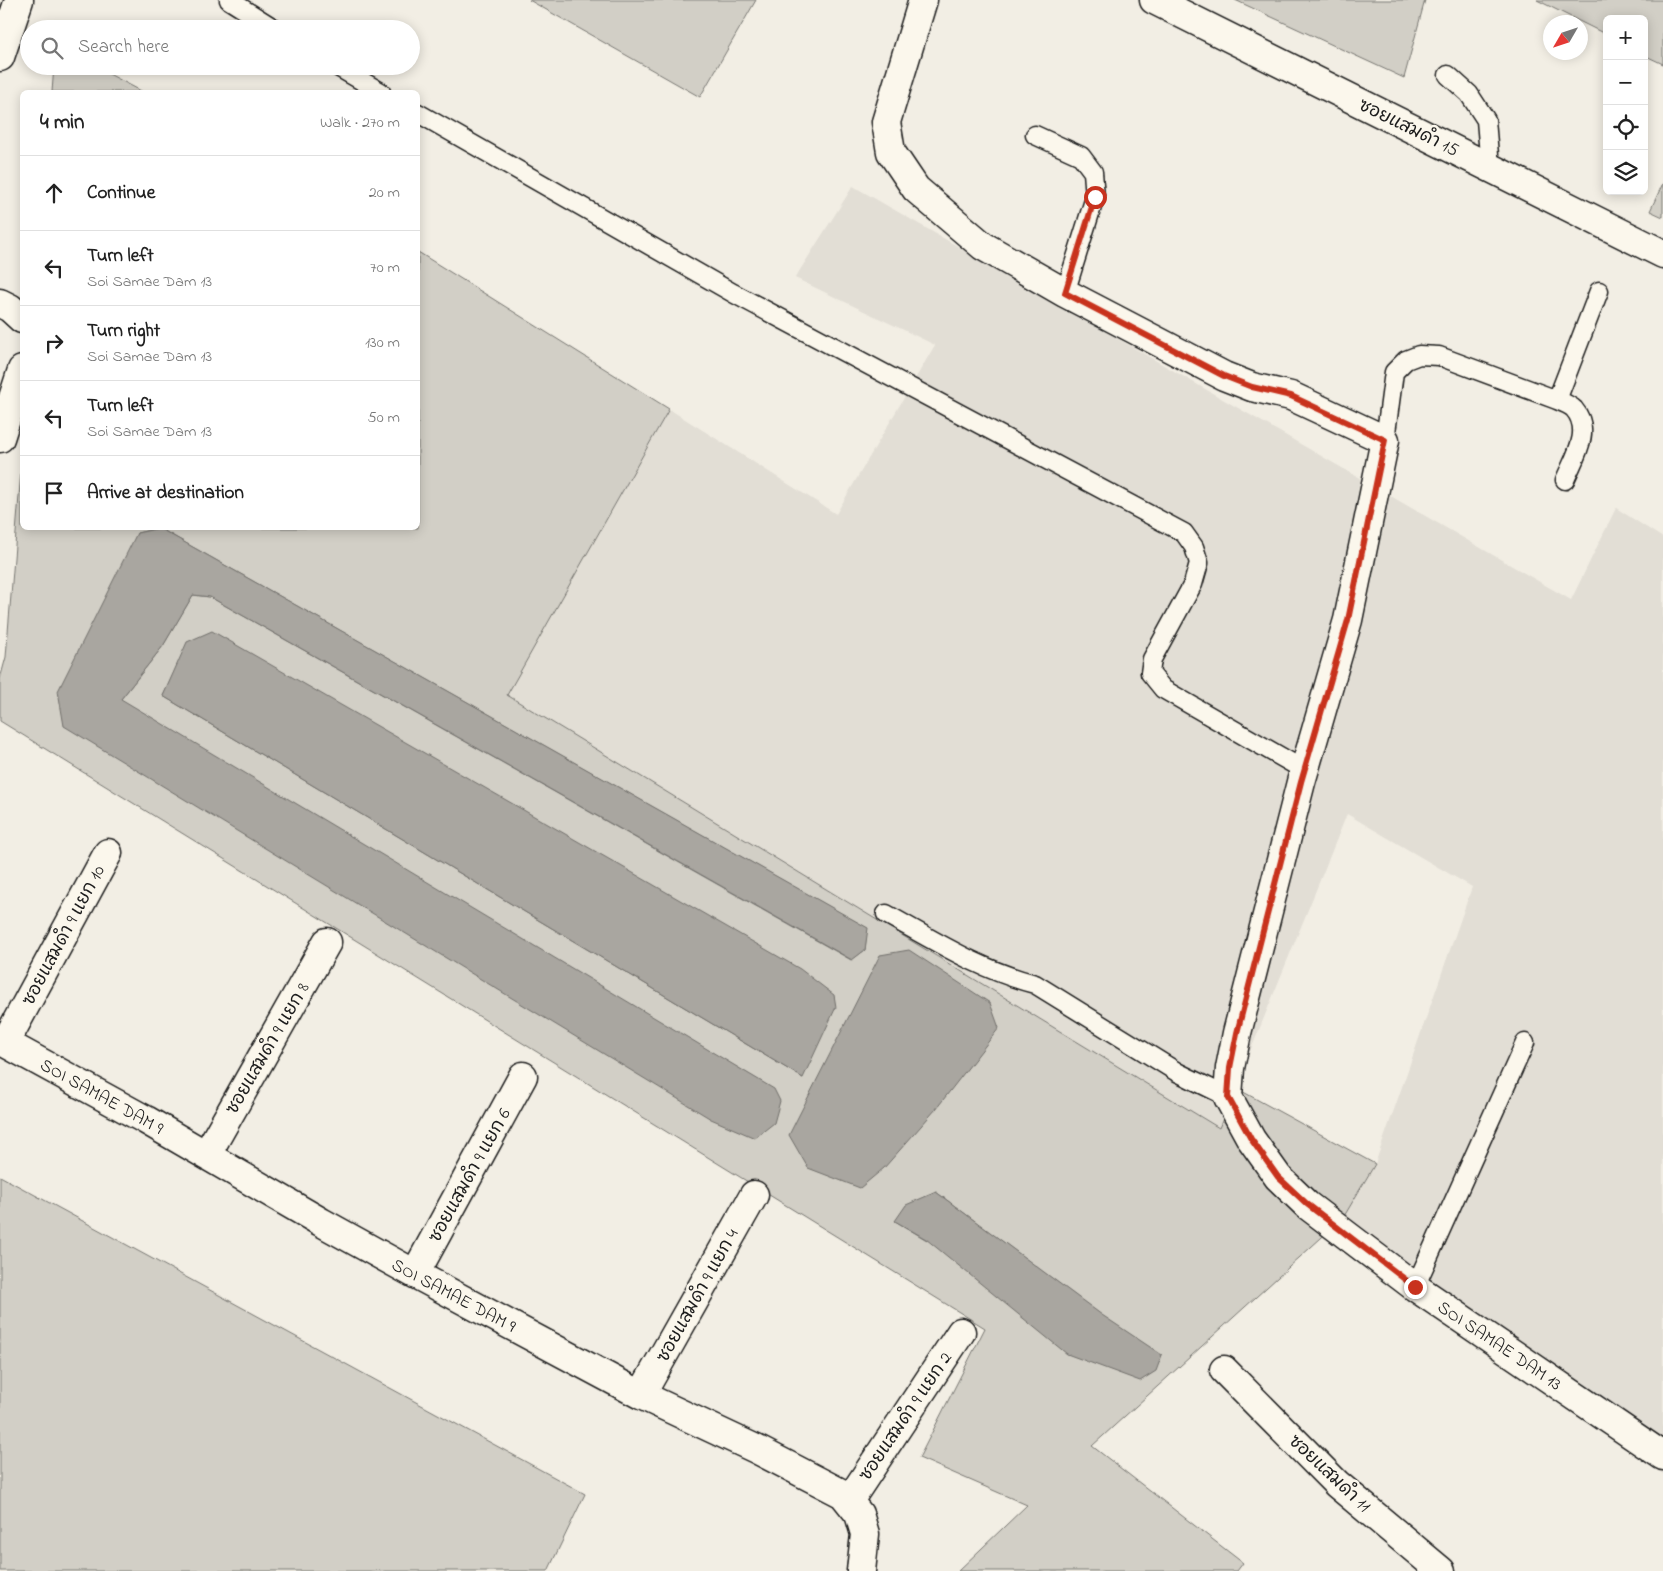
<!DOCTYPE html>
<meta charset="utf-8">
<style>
body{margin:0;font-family:"Indie Flower","Playpen Sans Thai",sans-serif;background:#f2f2f2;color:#222}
.controls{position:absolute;right:15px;top:15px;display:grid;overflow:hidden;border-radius:8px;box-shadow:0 2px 12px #0003}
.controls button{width:45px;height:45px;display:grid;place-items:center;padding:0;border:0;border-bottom:1px solid #e0e0e0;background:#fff;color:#222;font:25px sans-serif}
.compass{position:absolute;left:1543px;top:15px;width:45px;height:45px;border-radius:50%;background:#fff;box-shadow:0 2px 12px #0003;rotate:231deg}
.stop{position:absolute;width:15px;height:15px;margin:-11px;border:4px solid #c8321e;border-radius:50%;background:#fff}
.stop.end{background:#c8321e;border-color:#fff;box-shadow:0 1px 5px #0008}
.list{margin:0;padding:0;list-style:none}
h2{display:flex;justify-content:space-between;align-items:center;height:65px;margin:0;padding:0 20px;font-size:21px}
h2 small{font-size:16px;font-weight:400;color:#767676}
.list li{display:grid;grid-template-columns:32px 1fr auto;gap:15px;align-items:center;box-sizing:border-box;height:75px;padding:0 20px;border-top:1px solid #e0e0e0}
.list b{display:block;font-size:19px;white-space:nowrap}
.list p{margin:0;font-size:16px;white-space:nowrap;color:#767676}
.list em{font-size:16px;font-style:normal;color:#767676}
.icon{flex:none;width:28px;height:28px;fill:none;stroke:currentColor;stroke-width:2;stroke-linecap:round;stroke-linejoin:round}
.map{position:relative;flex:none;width:1663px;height:1571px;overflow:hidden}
.search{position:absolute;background:#fff;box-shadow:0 2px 12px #0003;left:20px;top:20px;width:400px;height:55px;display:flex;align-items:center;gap:12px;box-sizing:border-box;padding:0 18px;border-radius:28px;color:#767676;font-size:19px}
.panel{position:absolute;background:#fff;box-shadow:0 2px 12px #0003;left:20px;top:90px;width:400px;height:440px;border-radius:8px}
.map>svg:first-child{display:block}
.built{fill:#e2ded5}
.green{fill:#d2cfc6;stroke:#777671;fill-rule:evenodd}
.water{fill:#a9a6a0;stroke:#716f6b}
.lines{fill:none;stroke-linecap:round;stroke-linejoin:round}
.service-casing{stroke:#1c1c1c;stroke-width:21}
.minor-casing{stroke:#1c1c1c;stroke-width:31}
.service{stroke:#fbf7ec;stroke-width:18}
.minor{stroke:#fbf7ec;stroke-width:28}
.route{stroke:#c8321e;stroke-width:6}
.labels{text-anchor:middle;stroke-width:5;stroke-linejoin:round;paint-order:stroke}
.street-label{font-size:18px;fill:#1c1c1c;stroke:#fbf7ec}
</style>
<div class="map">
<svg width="1663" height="1571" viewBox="0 0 1663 1571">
<rect width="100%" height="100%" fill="#f2eee4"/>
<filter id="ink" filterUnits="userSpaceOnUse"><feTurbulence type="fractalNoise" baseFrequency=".02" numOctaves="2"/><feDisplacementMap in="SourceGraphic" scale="10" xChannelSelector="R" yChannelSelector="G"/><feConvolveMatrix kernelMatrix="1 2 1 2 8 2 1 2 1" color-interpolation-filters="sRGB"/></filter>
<g filter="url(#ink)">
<path class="built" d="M853 186 1571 600 1616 508 1663 538V1474L1324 1235 1343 1218 1375 1164 1472 887 1347 814 1219 1128 506 695 669 409 836 514 935 345 795 278Z"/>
<path class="green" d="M529 0H756L700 97Z
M1235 0H1425L1404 78Z
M1537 0H1663V64L1644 55V19H1607V35Z
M54 66H94L143 92H52Z
M1663 183V217L1650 211Z
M418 252 669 409 507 695 1219 1128 1236 1088 1375 1164 1343 1218 1092 1446 1243 1563 1237 1571H958L1027 1505 919 1458 985 1328 0 721V679L6 657 22 459V528H418ZM159 528 867 928 865 950 851 960 210 597 193 595 163 646 121 699 137 533ZM179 662 803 1078 163 696ZM936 1192 1102 1316 925 1239 895 1221Z
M0 1176 585 1494 548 1571H0Z"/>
<path class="water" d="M159 528 868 928 865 950 852 960 210 597 193 595 163 646 121 699 774 1089 780 1101 774 1123 755 1138 711 1119 64 726 58 691 137 533Z
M212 631 800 969 834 995 836 1007 803 1078 163 696 187 642Z
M909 950 990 1003 999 1028 936 1109 884 1168 860 1188 808 1168 789 1135 880 955Z
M936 1192 1102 1315 1162 1355 1156 1371 1140 1381 1067 1354 926 1239 895 1221 906 1205Z"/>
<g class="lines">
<g class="service-casing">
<path id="service" d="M229 0 275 29
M336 66 381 92
M1448 75 1469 94 1486 120 1490 167
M418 113 733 293 1184 533 1194 547 1199 563 1193 584 1152 659 1150 673 1163 689 1304 770
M1035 135 1081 156 1093 172 1095 197 1065 293
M1557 400C1562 402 1570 405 1574 409 1593 431 1574 458 1565 480
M1385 440 1394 372 1406 360 1419 355 1439 356 1557 400 1599 291
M886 914C935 941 980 970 1035 984L1177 1072 1228 1097
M1415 1287 1525 1043"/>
</g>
<g class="minor-casing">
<path id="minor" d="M923 0 886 122 891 152 916 189 983 246 1065 293 1224 376 1252 387 1291 396 1385 440 1348 620 1301 782 1237 1033 1230 1068 1228 1097 1251 1139 1278 1177 1307 1205 1415 1287 1663 1456
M1154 0 1663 254
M0 57 19 0
M0 303 10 308 22 319
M0 438 22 370
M0 1040 146 1120 321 1222 415 1274 641 1395 756 1449 843 1494 859 1514 865 1534 861 1571
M5 1043 108 853
M207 1154 327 942
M415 1274 523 1076
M1224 1370 1337 1484 1441 1571
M641 1395 754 1195
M849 1501 961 1332"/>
</g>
<use href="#service" class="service"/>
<use href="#minor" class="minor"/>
</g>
</g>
<g class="lines" filter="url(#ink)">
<path class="route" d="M1095 197 1065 293 1224 376 1252 387 1291 396 1385 440 1348 620 1301 782 1237 1033 1230 1068 1228 1097 1251 1139 1278 1177 1307 1204 1415 1287"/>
</g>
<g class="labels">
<g class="street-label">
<text transform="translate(1409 127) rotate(26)" y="6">ซอยแสมดำ 15</text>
<text transform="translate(63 935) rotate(-62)" y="6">ซอยแสมดำ 9 แยก 10</text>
<text transform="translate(267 1048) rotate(-60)" y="6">ซอยแสมดำ 9 แยก 8</text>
<text transform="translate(102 1096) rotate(29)" y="6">SOI SAMAE DAM 9</text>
<text transform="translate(469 1175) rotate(-61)" y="6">ซอยแสมดำ 9 แยก 6</text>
<text transform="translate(454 1295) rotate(28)" y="6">SOI SAMAE DAM 9</text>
<text transform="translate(697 1295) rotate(-61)" y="6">ซอยแสมดำ 9 แยก 4</text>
<text transform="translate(1500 1345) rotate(34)" y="6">SOI SAMAE DAM 13</text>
<text transform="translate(905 1416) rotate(-56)" y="6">ซอยแสมดำ 9 แยก 2</text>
<text transform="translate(1330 1473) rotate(43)" y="6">ซอยแสมดำ 11</text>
</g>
</g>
</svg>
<div class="controls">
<button>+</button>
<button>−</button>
<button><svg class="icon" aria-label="locate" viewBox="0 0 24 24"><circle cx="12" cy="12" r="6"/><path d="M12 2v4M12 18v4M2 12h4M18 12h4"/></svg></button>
<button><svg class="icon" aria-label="layers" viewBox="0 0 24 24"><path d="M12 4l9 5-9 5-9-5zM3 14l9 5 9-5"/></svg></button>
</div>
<svg class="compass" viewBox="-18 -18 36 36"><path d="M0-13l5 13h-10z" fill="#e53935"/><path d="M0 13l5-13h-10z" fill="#767676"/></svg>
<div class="stop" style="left:1095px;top:197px"></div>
<div class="stop end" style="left:1415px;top:1287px"></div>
<div class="search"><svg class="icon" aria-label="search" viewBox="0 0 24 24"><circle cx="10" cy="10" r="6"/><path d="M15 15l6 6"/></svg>Search here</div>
<section class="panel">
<h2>4 min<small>Walk · 270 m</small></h2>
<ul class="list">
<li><svg class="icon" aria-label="ahead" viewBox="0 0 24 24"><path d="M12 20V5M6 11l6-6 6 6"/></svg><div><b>Continue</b></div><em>20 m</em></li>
<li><svg class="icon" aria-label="left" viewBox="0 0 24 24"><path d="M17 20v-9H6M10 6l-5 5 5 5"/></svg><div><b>Turn left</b><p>Soi Samae Dam 13</p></div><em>70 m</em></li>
<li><svg class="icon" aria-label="right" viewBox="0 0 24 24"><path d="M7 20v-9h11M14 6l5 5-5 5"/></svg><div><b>Turn right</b><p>Soi Samae Dam 13</p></div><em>130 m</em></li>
<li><svg class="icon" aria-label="left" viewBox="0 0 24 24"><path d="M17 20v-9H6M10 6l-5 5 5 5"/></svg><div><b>Turn left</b><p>Soi Samae Dam 13</p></div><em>50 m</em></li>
<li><svg class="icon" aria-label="arrive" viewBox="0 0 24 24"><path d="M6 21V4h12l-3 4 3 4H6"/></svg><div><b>Arrive at destination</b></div></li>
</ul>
</section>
</div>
